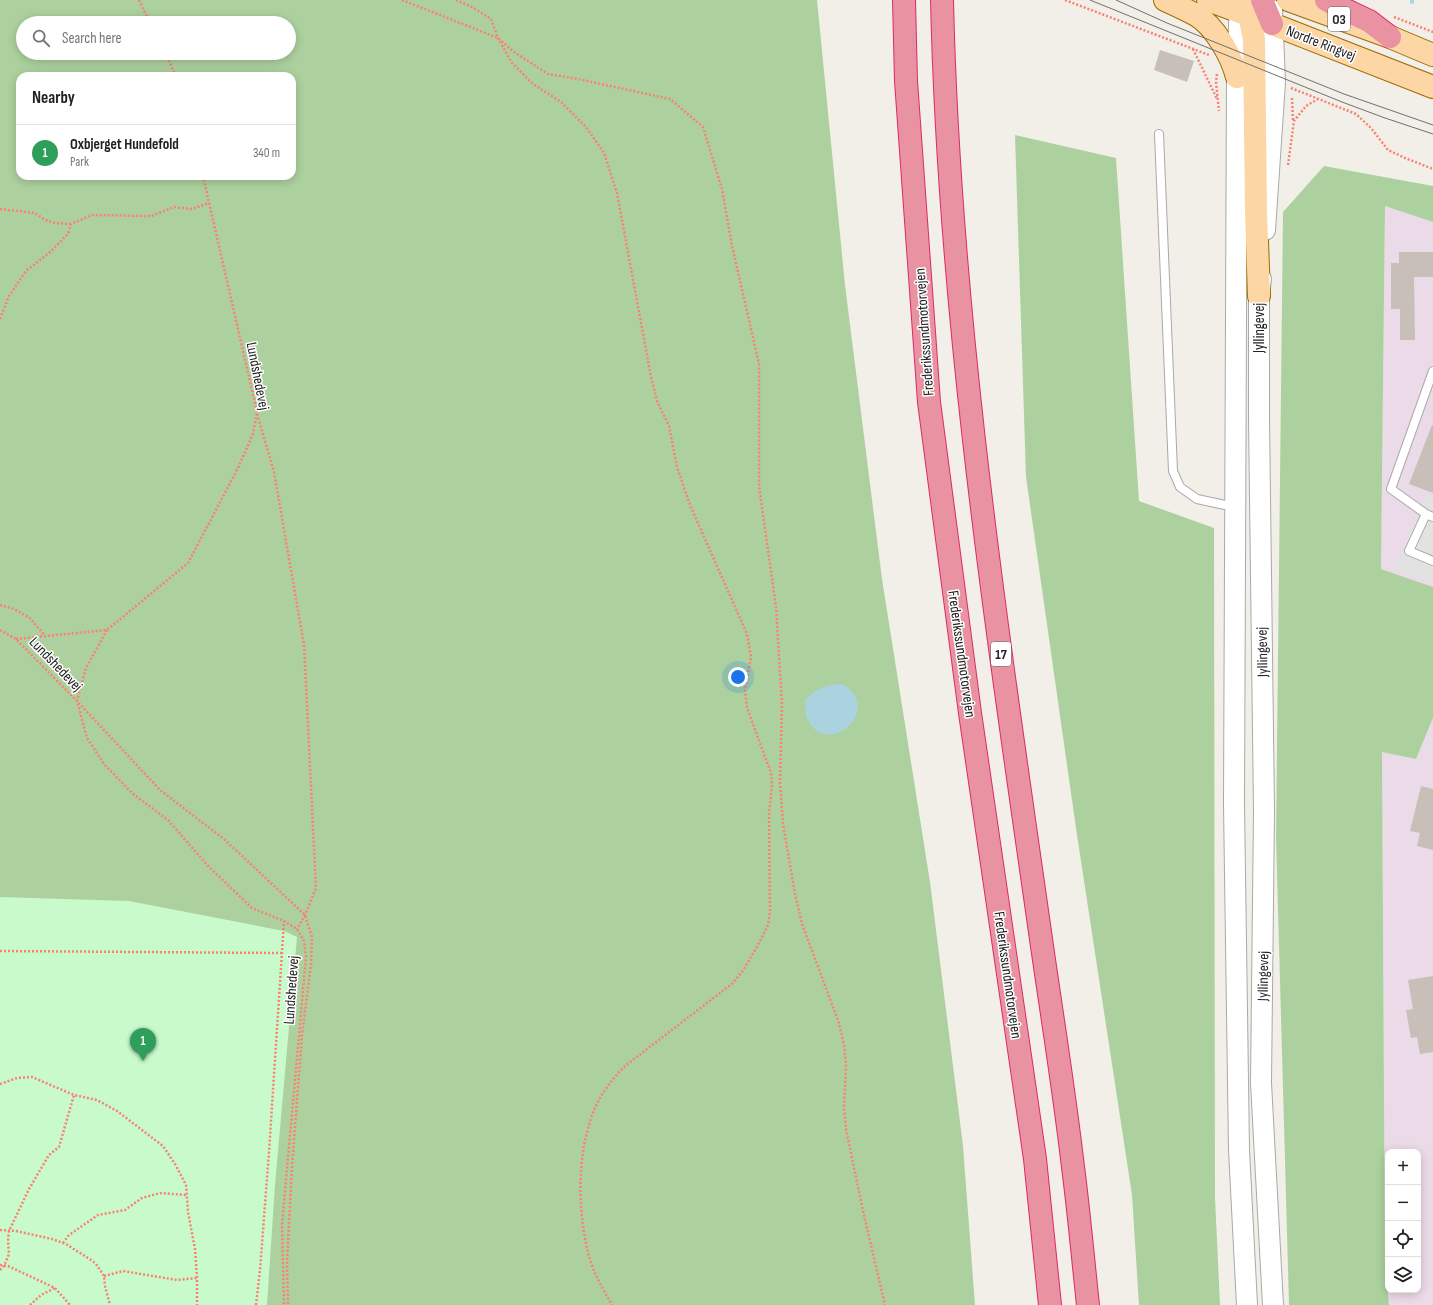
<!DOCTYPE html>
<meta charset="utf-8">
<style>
body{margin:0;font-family:"Sofia Sans Condensed",sans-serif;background:#f2f2f2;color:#202124}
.controls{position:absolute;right:12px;bottom:12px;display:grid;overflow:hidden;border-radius:8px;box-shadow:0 2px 10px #0003}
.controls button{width:36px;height:36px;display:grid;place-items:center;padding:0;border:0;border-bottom:1px solid #e0e0e0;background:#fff;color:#202124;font:20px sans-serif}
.you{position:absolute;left:738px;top:677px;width:14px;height:14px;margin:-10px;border:3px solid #fff;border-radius:50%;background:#1a73e8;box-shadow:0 0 0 6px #1a73e833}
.badge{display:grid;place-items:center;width:26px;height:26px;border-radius:50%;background:#d40000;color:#fff;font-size:13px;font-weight:700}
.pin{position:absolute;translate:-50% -33px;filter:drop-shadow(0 1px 2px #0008)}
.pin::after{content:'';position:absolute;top:21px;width:14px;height:12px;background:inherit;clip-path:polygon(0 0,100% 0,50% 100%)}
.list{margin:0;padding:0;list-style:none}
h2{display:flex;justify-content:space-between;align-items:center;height:52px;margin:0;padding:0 16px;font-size:17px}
h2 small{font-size:13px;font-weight:400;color:#757577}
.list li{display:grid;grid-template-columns:26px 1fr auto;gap:12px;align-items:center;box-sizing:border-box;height:56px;padding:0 16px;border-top:1px solid #e0e0e0}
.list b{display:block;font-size:15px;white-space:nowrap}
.list p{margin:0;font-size:13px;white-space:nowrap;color:#757577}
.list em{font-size:13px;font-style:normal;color:#757577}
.icon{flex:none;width:22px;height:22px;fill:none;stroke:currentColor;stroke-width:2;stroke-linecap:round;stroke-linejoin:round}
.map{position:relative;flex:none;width:1433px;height:1305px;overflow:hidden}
.search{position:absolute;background:#fff;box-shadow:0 2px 10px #0003;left:16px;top:16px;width:280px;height:44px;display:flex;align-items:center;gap:10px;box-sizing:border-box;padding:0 14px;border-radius:22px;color:#757577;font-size:15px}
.panel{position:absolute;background:#fff;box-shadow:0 2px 10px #0003;left:16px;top:72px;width:280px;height:108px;border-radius:12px}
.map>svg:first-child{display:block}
.industrial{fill:#ebdbe8;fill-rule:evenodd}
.forest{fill:#add19e;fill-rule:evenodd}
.park{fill:#c8facc}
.parking{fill:#e2e2e2}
.water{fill:#aad3df}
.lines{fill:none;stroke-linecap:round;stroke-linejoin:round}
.stream{stroke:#aad3df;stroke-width:4}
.building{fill:#c7bfb8}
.service-casing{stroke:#a9a9a9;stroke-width:10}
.tertiary-casing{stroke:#a9a9a9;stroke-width:22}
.primary-casing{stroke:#a06b00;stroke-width:24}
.motorway-casing{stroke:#dc2a67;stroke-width:24}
.path{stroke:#fa8072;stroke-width:2.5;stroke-dasharray:2 2;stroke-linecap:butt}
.service{stroke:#fff;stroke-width:8}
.tertiary{stroke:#fff;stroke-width:20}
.primary{stroke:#fcd6a4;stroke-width:22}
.motorway{stroke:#e892a2;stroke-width:22}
.tram{stroke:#707070;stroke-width:1}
.labels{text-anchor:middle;stroke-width:3;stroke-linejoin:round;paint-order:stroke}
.shield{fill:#fff;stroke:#646464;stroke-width:1}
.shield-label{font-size:14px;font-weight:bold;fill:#222}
.street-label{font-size:15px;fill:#222;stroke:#fff}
</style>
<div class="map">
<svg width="1433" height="1305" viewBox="0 0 1433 1305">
<rect width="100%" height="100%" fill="#f2efe9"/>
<path class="industrial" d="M1385 205 1433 222V587L1381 569Z
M1433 718V1305H1389L1385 1263 1382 751 1416 759ZM1388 1152H1418V1290H1388Z"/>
<path class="forest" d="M0 0H817L845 285 882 579 930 882 963 1146 975 1305H0ZM23 23H289V53H23ZM20 76H292V176H20Z
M1015 135 1116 158 1139 501 1214 528 1215 1198 1220 1305H1139L1132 1195 1077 835 1026 477Z
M1324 166 1433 186V222L1385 206 1381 569 1433 587V718L1416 759 1382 752 1385 1263 1389 1305H1289L1276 837 1283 212Z"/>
<path class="park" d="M0 897 129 901 284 931 297 937 275 1185 267 1305H0Z"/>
<path class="parking" d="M1426 495 1433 498V583L1395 569Z"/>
<path class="water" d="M843 684C883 710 832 753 812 726 811 724 808 721 807 718 805 713 806 705 805 700 819 687 824 685 843 684Z"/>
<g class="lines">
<path class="stream" d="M1412 0V2"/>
</g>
<path class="building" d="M1160 50 1194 61 1187 82 1154 70Z
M1399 252H1433V277H1414L1415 340H1400V309H1391V263H1399Z
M1432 425H1433V493L1409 484Z
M1421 786 1433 789V850L1417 846 1420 833 1410 831Z
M1433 976V1052L1420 1054 1417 1037 1411 1038 1406 1010 1413 1009 1408 980Z"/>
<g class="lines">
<g class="service-casing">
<path id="service" d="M1159 134 1173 471 1180 487 1197 499 1225 505H1235
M1426 514 1391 489 1433 371
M1433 517 1426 514 1409 551 1433 561"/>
</g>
<g class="tertiary-casing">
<path id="tertiary" d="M1240 0 1237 79 1234 804 1239 1150 1247 1305
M1265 230 1275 82 1272 10
M1261 279 1259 296V418L1264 811 1261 1083 1273 1305"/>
</g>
<g class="primary-casing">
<path id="primary" d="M1165 0C1176 5 1187 10 1196 15 1215 26 1232 57 1237 77
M1208 0 1272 24 1433 87
M1246 0 1254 39 1256 212 1259 296
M1288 0 1390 37 1433 55"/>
</g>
<g class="motorway-casing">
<path id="motorway" d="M904 0 906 81 929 402 970 713 1035 1159 1050 1305
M942 0C949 313 996 623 1040 932 1051 1010 1064 1089 1073 1167 1079 1213 1083 1259 1088 1305
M1262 0 1272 24
M1326 0 1335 5 1369 21 1390 37"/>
</g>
<path class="path" d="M139 0 150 23
M402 0 498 38 514 52 548 74 578 79 670 99 703 127 722 189 732 246 759 364V486L776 607 782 705 780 782 783 824 795 894 802 924 839 1023 844 1045 846 1065 844 1107 846 1129 863 1211 885 1305
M456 0 472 7 491 19 498 38 512 63 533 84 561 102 586 127 604 153 617 193 651 377 657 401 669 426 677 467 690 505 747 634 751 657 745 690 747 708 771 773 772 786 769 813 770 912 768 925 758 945 744 969 733 983 625 1066C613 1078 602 1092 595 1108 577 1150 577 1208 588 1252 592 1271 603 1289 612 1305
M1065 0 1209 55
M1394 17 1433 32
M1193 49 1217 99
M165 53 176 76
M1217 74 1216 82 1219 111
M1291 88 1356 114 1371 128 1388 150 1405 158 1433 169
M1292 98 1293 121
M1288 165 1294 121 1306 106 1318 99
M0 209 35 213 45 220 55 223 71 224
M0 319 9 296 26 271 50 252 68 234 71 224 92 215 151 216 174 207 192 209 209 203
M257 414 274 472 304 645 316 888 305 915 297 929
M0 605 14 609 30 618 45 636
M0 630 16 639 77 701 87 738 104 764 133 794 168 820 209 867 252 908 284 921 297 929 304 941 306 957 282 1225 284 1305
M107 630 86 668 77 701 160 790 224 839 305 915 312 937 311 964 302 1035 292 1167 287 1261 288 1305
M16 639 107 630 188 563 238 468 253 434 257 412 203 176
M0 951 282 953
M0 1084 17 1078 32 1077 74 1095 97 1100 117 1111 163 1146 175 1164 186 1185 188 1212 195 1249 197 1278V1305
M0 1230 16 1231 52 1239 66 1244 91 1260 96 1264 104 1276 105 1286 110 1305
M63 1243 69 1235 98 1215 125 1210 142 1198 160 1193 186 1195
M0 1265 8 1266 55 1288 70 1305
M0 1270 4 1266 9 1254 8 1241 9 1231 29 1189 49 1155 59 1147 74 1095
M104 1276 123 1271 177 1280 197 1278
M30 1305 41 1295 55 1288
M256 1305 260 1270 269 1152 284 921"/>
<use href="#service" class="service"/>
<use href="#tertiary" class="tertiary"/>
<use href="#primary" class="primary"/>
<use href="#motorway" class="motorway"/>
<path class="tram" d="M1090 0 1342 102 1385 118 1433 134
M1116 0 1167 23 1344 94 1433 125"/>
</g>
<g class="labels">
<g class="shield">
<rect x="1328" y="7" width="22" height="24" rx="3"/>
<rect x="991" y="642" width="20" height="24" rx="3"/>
</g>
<g class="shield-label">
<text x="1339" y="24">O3</text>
<text x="1001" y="659">17</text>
</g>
<g class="street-label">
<text transform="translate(1321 43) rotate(21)" y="5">Nordre Ringvej</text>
<text transform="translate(1259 328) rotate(-90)" y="5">Jyllingevej</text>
<text transform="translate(924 332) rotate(-94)" y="5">Frederikssundmotorvejen</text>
<text transform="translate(258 376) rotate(79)" y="5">Lundshedevej</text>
<text transform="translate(1262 652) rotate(-91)" y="5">Jyllingevej</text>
<text transform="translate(962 654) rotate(82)" y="5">Frederikssundmotorvejen</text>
<text transform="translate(56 664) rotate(46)" y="5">Lundshedevej</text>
<text transform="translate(1008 975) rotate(82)" y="5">Frederikssundmotorvejen</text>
<text transform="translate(1263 976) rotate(-89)" y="5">Jyllingevej</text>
<text transform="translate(291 990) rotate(-86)" y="5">Lundshedevej</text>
</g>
</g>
</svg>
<div class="controls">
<button>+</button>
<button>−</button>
<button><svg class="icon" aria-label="locate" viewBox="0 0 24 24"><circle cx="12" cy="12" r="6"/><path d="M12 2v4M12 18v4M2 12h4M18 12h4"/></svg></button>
<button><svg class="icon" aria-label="layers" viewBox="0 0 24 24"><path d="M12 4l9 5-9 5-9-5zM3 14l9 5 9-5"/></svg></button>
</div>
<div class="you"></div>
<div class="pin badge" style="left:143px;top:1061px;background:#2e9e5b">1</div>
<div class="search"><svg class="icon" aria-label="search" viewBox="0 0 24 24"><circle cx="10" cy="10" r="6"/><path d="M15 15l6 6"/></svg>Search here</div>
<section class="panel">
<h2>Nearby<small></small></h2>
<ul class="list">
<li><span class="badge" style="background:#2e9e5b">1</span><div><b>Oxbjerget Hundefold</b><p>Park</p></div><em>340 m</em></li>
</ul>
</section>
</div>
